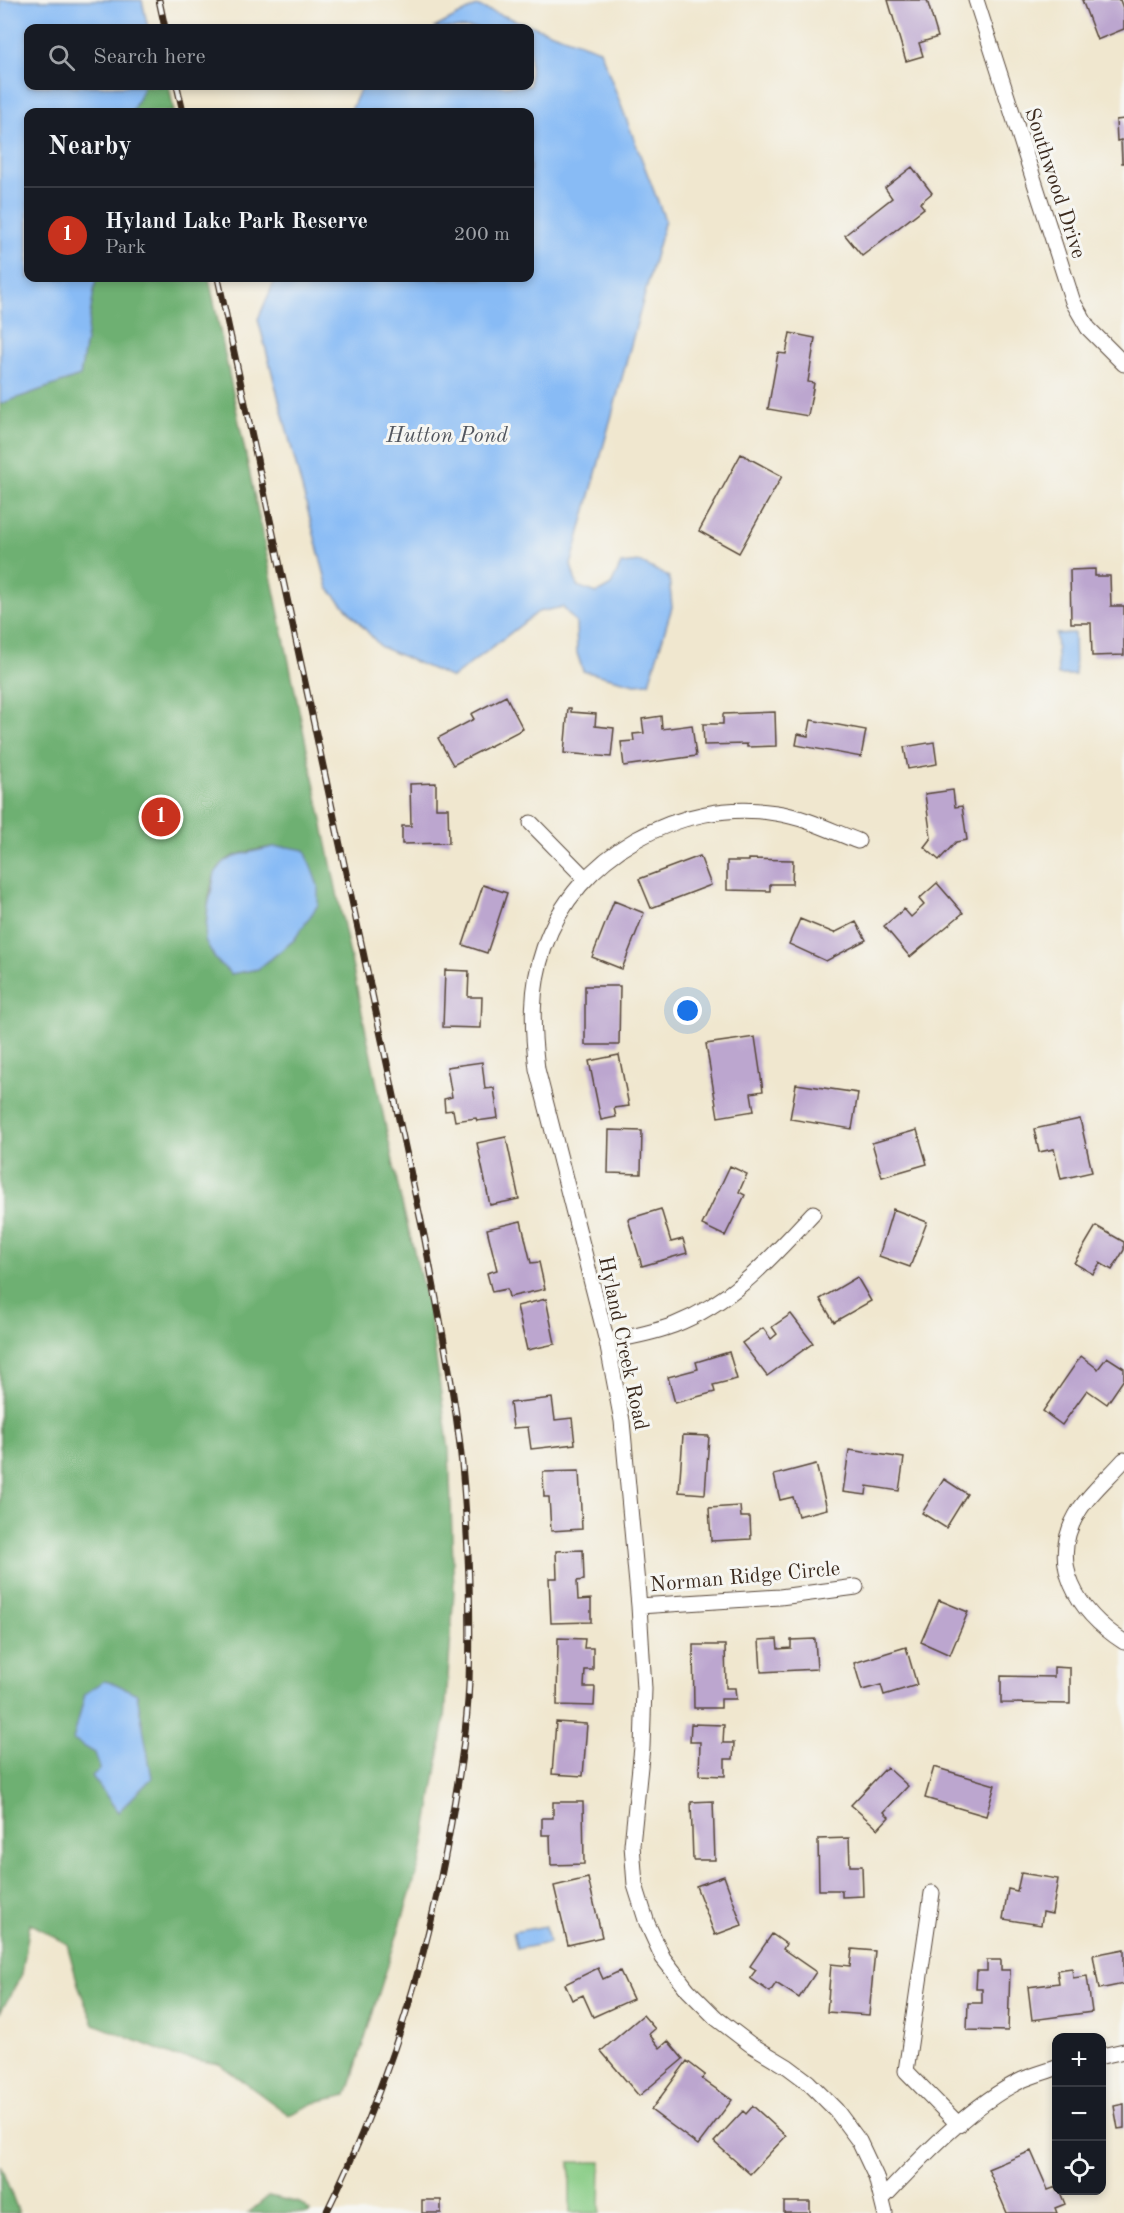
<!DOCTYPE html>
<meta charset="utf-8">
<style>
body{margin:0;font-family:"Old Standard TT",serif;background:#20242c;color:#f1f3f6}
.controls{position:absolute;right:18px;bottom:18px;display:grid;overflow:hidden;border-radius:12px;box-shadow:0 3px 9px #0003}
.controls button{width:54px;height:54px;display:grid;place-items:center;padding:0;border:0;border-bottom:2px solid #363941;background:#171b24;color:#f1f3f6;font:30px sans-serif}
.you{position:absolute;left:688px;top:1011px;width:21px;height:21px;margin:-15px;border:4px solid #fff;border-radius:50%;background:#1a73e8;box-shadow:0 0 0 9px #1a73e833}
.badge{display:grid;place-items:center;width:39px;height:39px;border-radius:50%;background:#c8321e;color:#fff;font-size:20px;font-weight:700}
.pin{position:absolute;translate:-50% -50%;border:3px solid #fff;box-shadow:0 2px 6px #0006}
.list{margin:0;padding:0;list-style:none}
h2{display:flex;justify-content:space-between;align-items:center;height:78px;margin:0;padding:0 24px;font-size:26px}
h2 small{font-size:20px;font-weight:400;color:#9ea1a6}
.list li{display:grid;grid-template-columns:39px 1fr auto;gap:18px;align-items:center;box-sizing:border-box;height:96px;padding:0 24px;border-top:2px solid #363941}
.list b{display:block;font-size:22px;white-space:nowrap}
.list p{margin:0;font-size:20px;white-space:nowrap;color:#9ea1a6}
.list em{font-size:20px;font-style:normal;color:#9ea1a6}
.icon{flex:none;width:33px;height:33px;fill:none;stroke:currentColor;stroke-width:2;stroke-linecap:round;stroke-linejoin:round}
.map{position:relative;flex:none;width:1124px;height:2213px;overflow:hidden}
.search{position:absolute;background:#171b24;box-shadow:0 3px 9px #0003;left:24px;top:24px;width:510px;height:66px;display:flex;align-items:center;gap:15px;box-sizing:border-box;padding:0 21px;border-radius:12px;color:#9ea1a6;font-size:22px}
.panel{position:absolute;background:#171b24;box-shadow:0 3px 9px #0003;left:24px;top:108px;width:510px;height:174px;border-radius:12px}
.map>svg:first-child{display:block}
.green{fill:#88cc85;stroke:#627b52;stroke-width:1.5}
.forest{fill:#6eb072;stroke:#546d48;stroke-width:1.5;fill-rule:evenodd}
.water{fill:#88bbf5;stroke:#62728a;stroke-width:1.5}
.building{fill:#bca6cf}
.lines{fill:none;stroke-linecap:round;stroke-linejoin:round}
.minor-casing{stroke:#564639;stroke-width:17}
.minor{stroke:#fff;stroke-width:15}
.rail-casing{stroke:#3b2a1e;stroke-width:7}
.rail{stroke:#f6f6f2;stroke-width:4.5;stroke-dasharray:14;stroke-linecap:butt}
.labels{text-anchor:middle;stroke-width:6;stroke-linejoin:round;paint-order:stroke}
.street-label{font-size:21px;fill:#3b2a1e;stroke:#f6f6f2}
.water-label{font-size:22px;font-style:italic;fill:#52565e;stroke:#f6f6f2}
</style>
<div class="map">
<svg width="1124" height="2213" viewBox="0 0 1124 2213">
<rect width="100%" height="100%" fill="#f6f6f2"/>
<filter id="ink" filterUnits="userSpaceOnUse"><feTurbulence type="fractalNoise" baseFrequency=".0167" numOctaves="2"/><feDisplacementMap in="SourceGraphic" scale="12" xChannelSelector="R" yChannelSelector="G"/><feConvolveMatrix kernelMatrix="1 2 1 2 8 2 1 2 1" color-interpolation-filters="sRGB"/></filter>
<filter id="wash" filterUnits="userSpaceOnUse"><feTurbulence type="fractalNoise" baseFrequency=".008" numOctaves="4" result="noise"/><feDisplacementMap in="SourceGraphic" scale="24" xChannelSelector="R" yChannelSelector="G"/><feGaussianBlur stdDeviation="1.35" result="paint"/><feColorMatrix in="noise" values="0 0 0 0 0 0 0 0 0 0 0 0 0 0 0 0 0 1.4 0 .05"/><feComposite in="paint" operator="in"/></filter>
<g filter="url(#wash)">
<rect width="100%" height="100%" fill="#f0e7cf"/>
<path class="green" d="M570 2162H601L600 2213H570Z"/>
<path class="forest" d="M144 86H169L174 112H132Z
M96 278H209L401 1200 429 1310 449 1450 454 1591 445 1719 422 1856 347 2095 319 2101 289 2115 219 2064 174 2056 94 2024 79 1988 67 1944 30 1923 22 1974 0 2013V404L80 376ZM273 847 294 940 258 969 231 974 205 940C207 919 207 877 223 863 235 852 258 850 273 847ZM85 1694H137L142 1734 100 1769 82 1712Z
M0 2165 19 2213H0Z
M269 2196 300 2203 310 2211 309 2213H248Z"/>
<path class="water" d="M0 0H142L148 28H28V86H144L132 112H28V278H96L80 376 0 404Z
M476 6 600 50 665 220 571 565 577 586 597 593 611 585 621 564 640 562 669 577 672 607 649 683 635 684 583 671 577 653 576 623 563 607 538 612 452 678 381 647 328 588 258 319 276 278H530V112H350L362 86H530V28H434Z
M1074 633 1075 675H1058L1056 634Z
M273 847H288L305 850 318 886V905L294 940 258 969 231 974 216 960 205 940 208 907 215 873 224 862 238 855Z
M104 1681 116 1684 137 1694 152 1778 118 1812 92 1776 100 1769 95 1753 73 1740 85 1694Z
M546 1926 549 1943 517 1949 513 1932Z"/>
<g id="blocks">
<path class="building" d="M888 0H927L938 37 919 43 923 56 906 61Z
M1082 0H1120L1124 11V29L1097 40Z
M1124 119V163H1122L1121 140 1117 141 1116 120Z
M912 167 932 193 920 203 924 208 862 256 845 235 892 198 885 188Z
M790 333 815 338 808 382 814 383 808 416 768 409 778 353 786 354Z
M741 454 782 476 739 553 699 531Z
M1095 569V576H1110L1111 606H1124V655L1092 656 1091 623H1071L1070 570Z
M506 696 523 729 453 765 438 738 474 719 471 714Z
M568 708H571V712L596 714 595 726 614 728 611 757 564 753Z
M775 712 776 746 747 747V744L704 745 703 724H723V714Z
M661 716 662 729 692 725 696 756 624 766 621 742 634 741 633 734 644 733 642 719Z
M811 720 866 730 861 757 796 745 798 734 808 736Z
M934 742 937 764 908 769 904 747Z
M436 783V808H448L449 843 402 844V826H411L410 784Z
M953 790 955 807 962 806 967 840 956 842 939 860 924 847 931 838 925 794Z
M700 856 711 885 651 908 639 879Z
M749 859 793 860 792 884H770V891L727 890V861H749Z
M937 883 963 913 910 957 884 926 904 909 911 917 924 905 919 899Z
M483 885 507 893 487 953 463 945Z
M614 901 644 913 622 969 592 957Z
M800 919 834 933 856 922 866 940 826 961 789 944Z
M445 970 469 971 468 997H482L481 1028 443 1027Z
M585 986H620L619 1045H585Z
M755 1037 763 1091 751 1093 754 1111 718 1117 706 1044Z
M619 1055 629 1106 614 1108 616 1117 601 1120 589 1061Z
M482 1062 485 1089 494 1088 498 1118 477 1121 476 1118 455 1121 453 1110 445 1111 444 1099 452 1097 447 1067Z
M796 1084 858 1093 852 1129 790 1119Z
M1080 1119 1092 1172 1061 1179 1054 1149 1039 1152 1034 1129Z
M609 1130 642 1131 641 1174 608 1173Z
M917 1130 927 1164 882 1177 872 1143Z
M506 1137 519 1199 490 1205 477 1143Z
M730 1166 747 1174 739 1192 745 1195 725 1236 702 1225Z
M661 1209 671 1242 683 1239 687 1253 642 1266 628 1219Z
M893 1209 927 1222 910 1267 879 1256Z
M521 1221 531 1263 539 1262 545 1289 509 1297 507 1289 492 1292 487 1273 497 1270 487 1229Z
M1096 1226 1124 1242V1250L1112 1270 1100 1263 1093 1274 1074 1263Z
M857 1277 871 1301 834 1322 820 1299Z
M546 1299 555 1344 527 1350 517 1306Z
M791 1314 813 1343 767 1376 742 1343 763 1328 771 1339 777 1334 772 1327Z
M729 1352 737 1379 713 1385 715 1392 675 1403 668 1377 698 1369 696 1362Z
M1081 1356 1098 1369 1107 1357 1124 1368V1379L1107 1404 1087 1390 1062 1425 1043 1411Z
M552 1398 555 1420 572 1418 575 1444 531 1449 528 1427 513 1428 510 1403Z
M683 1435 709 1436 705 1494 679 1492Z
M849 1450 904 1458 899 1491 867 1486 866 1495 843 1492Z
M816 1464 827 1509 798 1516 793 1497 780 1500 774 1475Z
M579 1471 582 1529 551 1531 549 1497H544L543 1472Z
M944 1479 967 1494 946 1528 922 1513Z
M740 1506 741 1517H750L751 1539 711 1541 709 1508Z
M583 1550 584 1580 577 1581 578 1600 591 1599V1622L551 1623 549 1578H557L556 1551Z
M939 1600 968 1612 950 1655 921 1642Z
M558 1638 585 1639 584 1648H593V1670H585L584 1687H595L594 1706 557 1705Z
M777 1639 778 1649 791 1648V1640L815 1639 817 1669 761 1672 759 1640Z
M693 1645H725L726 1688H735L736 1699H721V1708H694Z
M906 1647 917 1685 884 1695 881 1685 862 1690 854 1663Z
M1054 1667 1070 1668V1704L1001 1703V1676L1054 1677Z
M556 1722 587 1724 583 1776 552 1774Z
M691 1724 724 1725 723 1743H734L733 1759H725V1776L699 1775 700 1742H690Z
M887 1767 908 1786 884 1812 889 1817 878 1829 851 1805Z
M934 1767 995 1785 986 1816 925 1798Z
M713 1801 715 1860H693L691 1802Z
M553 1802H583L584 1864 551 1865 550 1835H542V1818H553Z
M849 1838 850 1866H862L863 1896 842 1897V1890H819L818 1839Z
M1021 1873 1058 1879 1052 1914 1043 1912 1041 1925 1003 1919 1008 1889 1017 1891Z
M724 1876 742 1925 715 1935 696 1886Z
M588 1878 602 1937 568 1945 554 1886Z
M772 1934 786 1944 783 1949 816 1972 799 1998 776 1983 770 1992 750 1978 756 1970 750 1966Z
M852 1949 875 1951 869 2015 827 2012 831 1964 850 1966Z
M1124 1949V1984L1099 1989 1093 1955Z
M987 1960H1001V1970H1010L1008 2031 967 2030 968 2003H982V1989H976L977 1971H987Z
M598 1968 603 1979 620 1971 633 1999 593 2017 583 1995 572 2000 565 1984Z
M1072 1968 1073 1978 1087 1976 1092 2012 1032 2020 1028 1987 1059 1983 1057 1970Z
M643 2015 655 2029 649 2034 660 2048 668 2041 683 2059 639 2096 601 2051Z
M687 2061 705 2075 702 2079 732 2100 698 2145 651 2110Z
M1124 2104V2128L1118 2129 1114 2106Z
M753 2106 786 2136 750 2174 714 2142 743 2111 746 2114Z
M1031 2151 1048 2190 1056 2187V2190H1059L1065 2204 1055 2208 1057 2213H1007L988 2169Z
M422 2200H441V2213H422Z
M784 2202H810V2213H784Z"/>
</g>
</g>
<g filter="url(#ink)">
<use href="#blocks" fill-opacity="0" stroke="#564639" stroke-width="1.5"/>
<g class="lines">
<g class="minor-casing">
<path id="minor" d="M976 0 1073 302 1088 328 1124 364
M531 823 586 879
M858 841C832 831 804 817 776 813 681 797 575 855 544 948 530 988 532 1028 537 1069L607 1342 622 1421 639 1606 644 1689 642 1747 632 1845 635 1885 647 1923 663 1958 688 1990 716 2018 750 2044 788 2067 808 2082 836 2110 859 2141 876 2177 885 2213
M607 1342C629 1337 653 1333 674 1325 733 1302 771 1258 813 1213
M1124 1460C1110 1476 1092 1491 1080 1509 1045 1563 1078 1612 1124 1642
M639 1606 780 1597 856 1587
M932 1893 906 2071 959 2125
M1102 2056 1124 2051
M882 2199C920 2159 971 2104 1022 2080 1033 2075 1045 2072 1056 2068"/>
</g>
<use href="#minor" class="minor"/>
<g class="rail-casing">
<path id="rail" d="M159 0 165 28
M177 86 183 112
M218 278 425 1240C440 1322 458 1404 464 1488 469 1553 471 1618 469 1683 467 1730 459 1777 451 1823 428 1960 387 2089 326 2213"/>
</g>
<use href="#rail" class="rail"/>
</g>
</g>
<g class="labels">
<g class="street-label">
<text transform="translate(1056 183) rotate(72)" y="7">Southwood Drive</text>
<text transform="translate(624 1343) rotate(78)" y="7">Hyland Creek Road</text>
<text transform="translate(745 1576) rotate(-5)" y="7">Norman Ridge Circle</text>
</g>
<g class="water-label">
<text x="447" y="442">Hutton Pond</text>
</g>
</g>
</svg>
<div class="controls">
<button>+</button>
<button>−</button>
<button><svg class="icon" aria-label="locate" viewBox="0 0 24 24"><circle cx="12" cy="12" r="6"/><path d="M12 2v4M12 18v4M2 12h4M18 12h4"/></svg></button>
</div>
<div class="you"></div>
<div class="pin badge" style="left:161px;top:817px">1</div>
<div class="search"><svg class="icon" aria-label="search" viewBox="0 0 24 24"><circle cx="10" cy="10" r="6"/><path d="M15 15l6 6"/></svg>Search here</div>
<section class="panel">
<h2>Nearby<small></small></h2>
<ul class="list">
<li><span class="badge">1</span><div><b>Hyland Lake Park Reserve</b><p>Park</p></div><em>200 m</em></li>
</ul>
</section>
</div>
